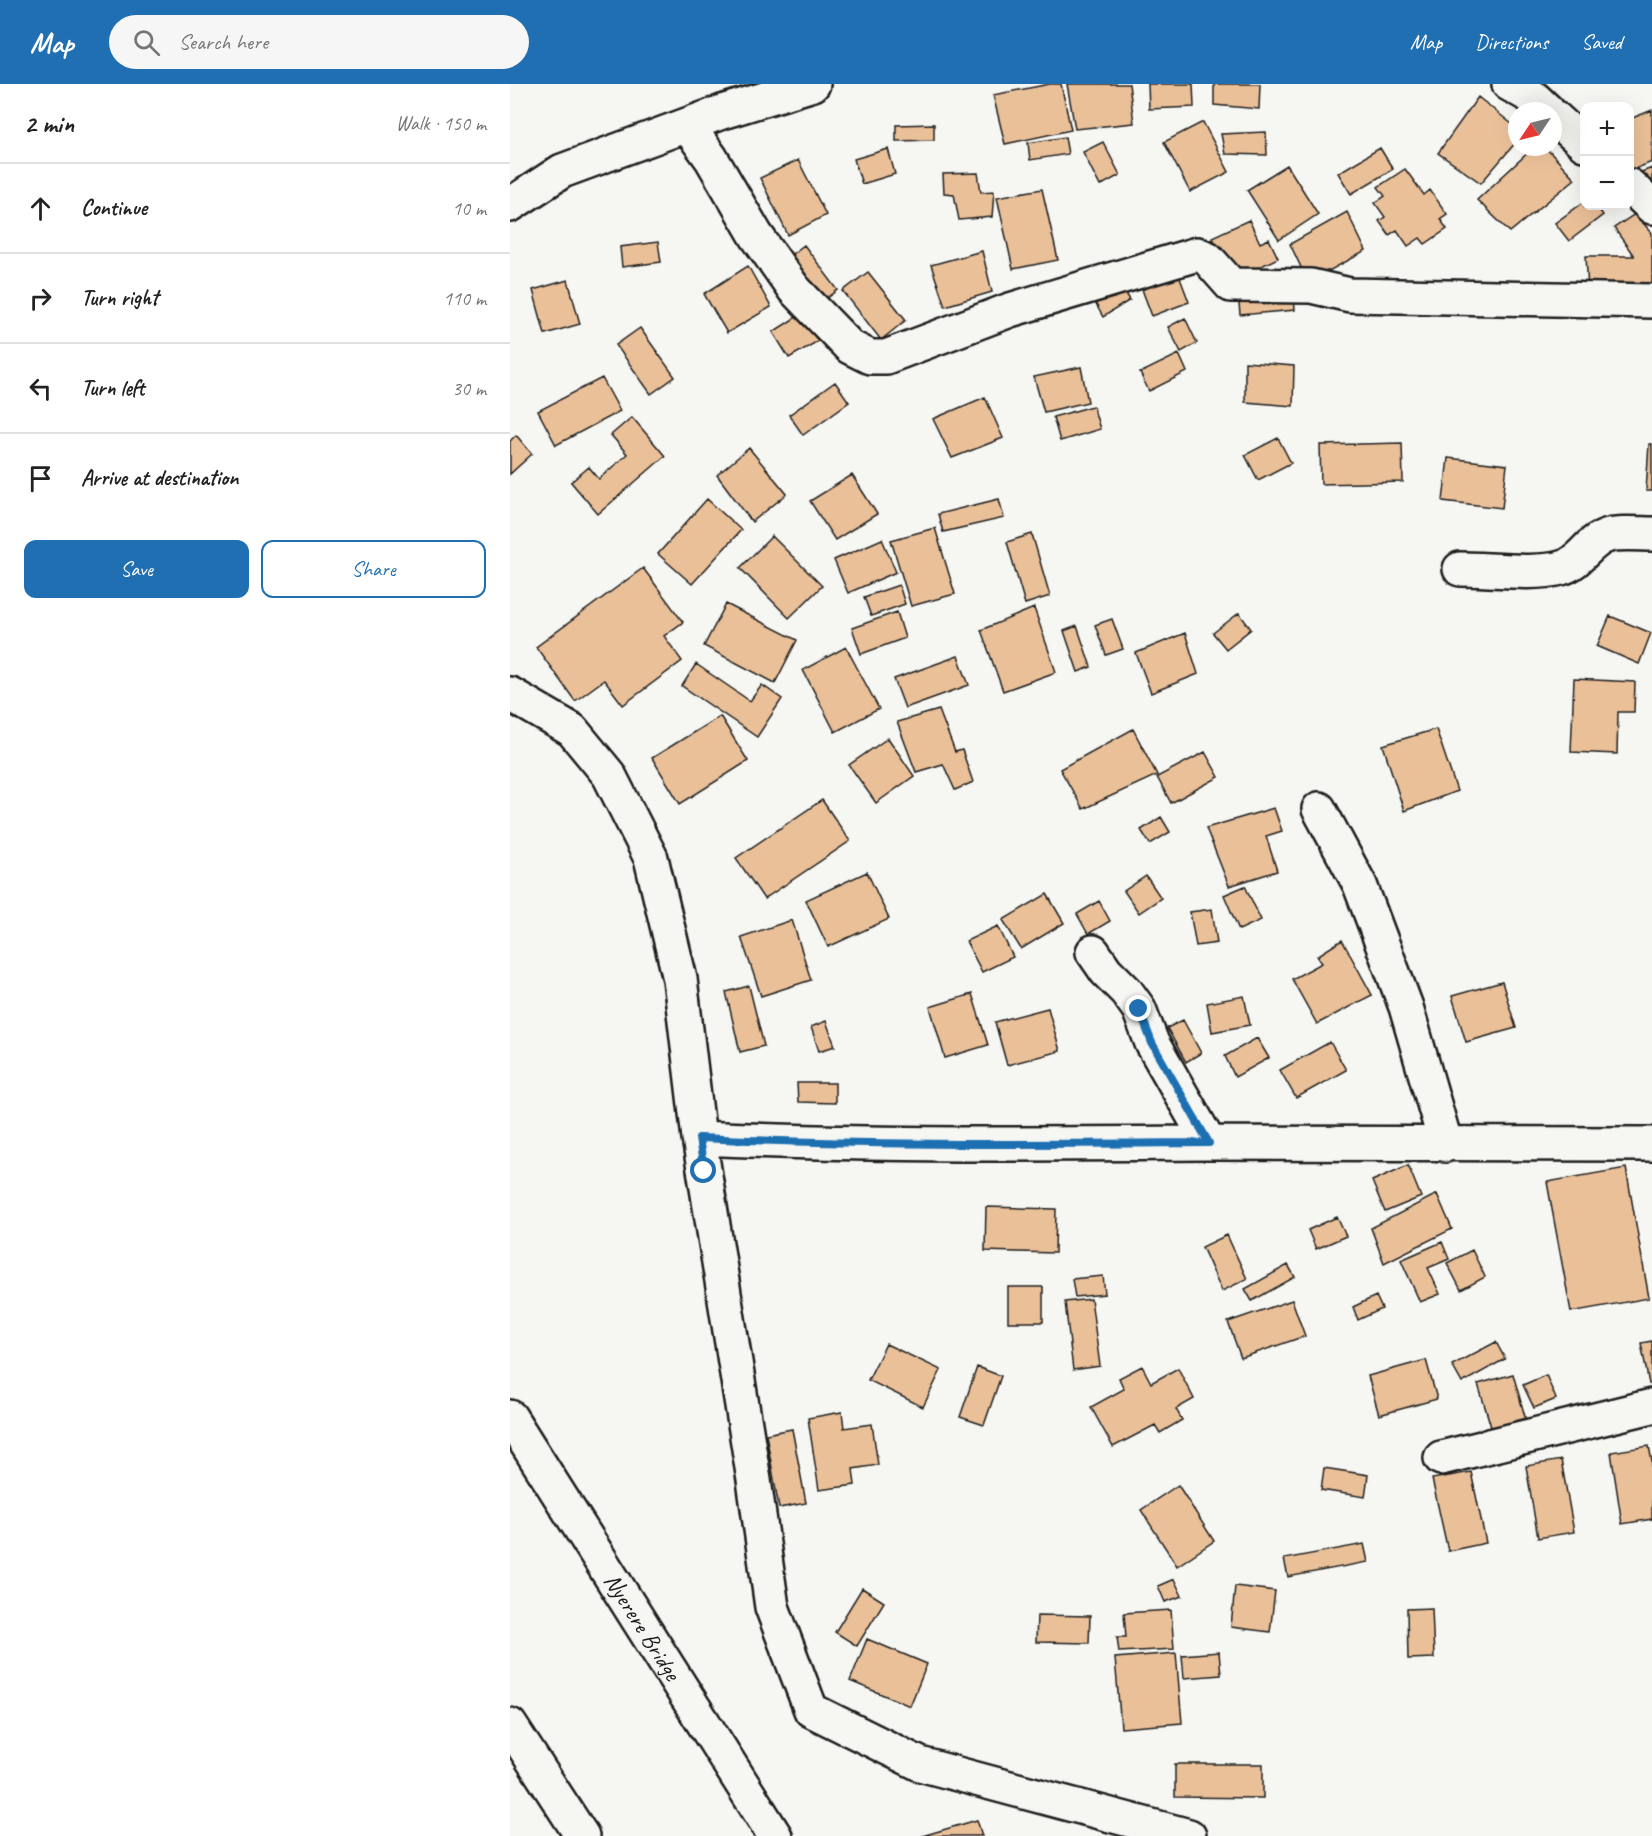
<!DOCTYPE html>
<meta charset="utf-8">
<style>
body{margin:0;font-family:Caveat,sans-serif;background:#f6f6f6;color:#222}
.controls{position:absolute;right:18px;top:18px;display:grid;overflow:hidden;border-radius:12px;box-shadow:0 6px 24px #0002}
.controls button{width:54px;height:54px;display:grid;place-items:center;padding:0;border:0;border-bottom:2px solid #e0e0e0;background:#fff;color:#222;font:30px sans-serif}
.compass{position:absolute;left:998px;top:18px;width:54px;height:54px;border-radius:50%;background:#fff;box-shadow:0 6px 24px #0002;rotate:235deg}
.stop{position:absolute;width:18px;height:18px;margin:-14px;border:4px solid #1f6fb2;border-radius:50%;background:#fff}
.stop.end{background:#1f6fb2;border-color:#fff;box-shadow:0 2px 6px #0008}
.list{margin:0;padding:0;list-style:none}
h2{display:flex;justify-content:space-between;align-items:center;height:78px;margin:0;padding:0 24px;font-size:26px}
h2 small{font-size:20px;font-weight:400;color:#767676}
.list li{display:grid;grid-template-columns:39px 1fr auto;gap:18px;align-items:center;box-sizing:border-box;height:90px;padding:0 24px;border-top:2px solid #e0e0e0}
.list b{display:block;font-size:22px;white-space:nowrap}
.list em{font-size:20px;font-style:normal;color:#767676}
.actions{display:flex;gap:12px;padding:18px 24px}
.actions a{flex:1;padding:14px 0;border:2px solid #1f6fb2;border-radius:12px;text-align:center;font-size:21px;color:#1f6fb2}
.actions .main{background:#1f6fb2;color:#fff}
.icon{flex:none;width:33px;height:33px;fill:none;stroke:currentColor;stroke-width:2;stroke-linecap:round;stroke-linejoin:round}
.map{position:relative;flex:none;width:1142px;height:1752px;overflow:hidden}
header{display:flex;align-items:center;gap:36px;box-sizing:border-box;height:84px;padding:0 30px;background:#1f6fb2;color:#fff}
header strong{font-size:28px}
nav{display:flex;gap:33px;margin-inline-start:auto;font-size:21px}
.search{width:420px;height:54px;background:#f6f6f6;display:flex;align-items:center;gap:15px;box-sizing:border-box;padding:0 21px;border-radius:33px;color:#767676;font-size:22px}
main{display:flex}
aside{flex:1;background:#fff}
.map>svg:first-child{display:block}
.building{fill:#eac099;stroke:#1c1c1c;stroke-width:1.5}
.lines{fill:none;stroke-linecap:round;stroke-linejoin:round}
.minor-casing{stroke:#1c1c1c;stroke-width:38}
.major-casing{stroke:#1c1c1c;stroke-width:38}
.minor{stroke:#f6f6f2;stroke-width:33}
.major{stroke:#f6f6f2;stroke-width:33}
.route{stroke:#1f6fb2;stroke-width:8}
.labels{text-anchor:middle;stroke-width:4.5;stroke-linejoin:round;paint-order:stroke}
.street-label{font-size:24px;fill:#1c1c1c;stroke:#f6f6f2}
</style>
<header>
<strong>Map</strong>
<div class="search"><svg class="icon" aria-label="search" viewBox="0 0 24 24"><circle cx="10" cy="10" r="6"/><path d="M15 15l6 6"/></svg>Search here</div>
<nav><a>Map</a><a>Directions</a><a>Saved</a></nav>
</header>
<main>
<aside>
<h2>2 min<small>Walk · 150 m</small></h2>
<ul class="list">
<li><svg class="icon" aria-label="ahead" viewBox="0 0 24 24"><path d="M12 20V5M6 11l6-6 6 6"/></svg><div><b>Continue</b></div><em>10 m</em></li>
<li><svg class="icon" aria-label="right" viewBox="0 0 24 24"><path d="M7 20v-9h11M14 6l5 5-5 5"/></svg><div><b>Turn right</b></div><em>110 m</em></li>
<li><svg class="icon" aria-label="left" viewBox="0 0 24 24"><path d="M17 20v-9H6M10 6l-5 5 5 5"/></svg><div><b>Turn left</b></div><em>30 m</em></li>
<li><svg class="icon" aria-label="arrive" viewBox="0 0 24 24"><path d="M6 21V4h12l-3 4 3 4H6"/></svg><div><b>Arrive at destination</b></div></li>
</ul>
<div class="actions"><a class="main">Save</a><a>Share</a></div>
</aside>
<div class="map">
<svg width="1142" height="1752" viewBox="0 0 1142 1752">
<rect width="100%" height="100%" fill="#f6f6f2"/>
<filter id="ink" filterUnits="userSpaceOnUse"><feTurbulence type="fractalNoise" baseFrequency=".0167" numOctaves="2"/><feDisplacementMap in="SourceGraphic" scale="12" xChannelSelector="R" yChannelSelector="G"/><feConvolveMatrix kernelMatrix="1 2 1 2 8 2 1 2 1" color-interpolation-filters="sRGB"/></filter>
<g filter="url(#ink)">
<path class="building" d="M540 0H551L561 46 495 60 483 11Z
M557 0H619L624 39 565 45Z
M638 0H683L684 23 639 25Z
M704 0H750L749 25 704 21Z
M968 13 1007 44V57L971 99 928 69Z
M1142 26V78L1120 87V35Z
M693 38 719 88 680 108 654 58Z
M424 40V56L386 57V41Z
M756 48 757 71 715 70 711 50Z
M555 53 558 70 520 76 518 59Z
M593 58 610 91 590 102 573 68Z
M1024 63H1035L1065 95 1000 148 967 116Z
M870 64 883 85 841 110 828 89Z
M378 65 385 90 352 100 344 75Z
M288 76 316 131 278 151 250 94Z
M777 81 808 130 769 156 737 106Z
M1142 84V113L1129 89Z
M895 85 914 111 920 106 937 130 930 135 937 145 915 160 910 154 898 162 887 146 879 151 869 137 875 133 865 119 875 112 868 103Z
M468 89 471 108 484 107 482 133 449 136 444 110 434 109 433 90Z
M532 105 548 176 503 185 487 113Z
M1074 118V122H1086L1093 131 1059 157 1045 139Z
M837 128 856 167 798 198 780 160Z
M1125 130 1142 149V203L1078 205 1076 172H1124L1104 144Z
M739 136 750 159 759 155 768 174 722 196 702 153Z
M148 158 151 178 112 183 110 163Z
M294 161 328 206 308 221 274 176Z
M472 167 482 208 435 222 421 181Z
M238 182 261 223 217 249 194 210Z
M667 186 679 218 642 232 630 200Z
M358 188 396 236 371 256 333 207Z
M58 196 70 240 35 250 23 206Z
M610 199 620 216 593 233 583 215Z
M783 204 785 226 730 231 728 208Z
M291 230 308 257 279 274 263 248Z
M675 234 687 259 671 268 658 243Z
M130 244 165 293 141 310 106 261Z
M669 270 677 288 639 307 630 289Z
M735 278 784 282 783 322 735 318Z
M571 283 578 318 534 328 524 293Z
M92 294 110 327 46 361 28 327Z
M325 298 339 318 293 351 279 331Z
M475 313 493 354 442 374 423 335Z
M583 322 590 345 550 357 543 333Z
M122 333 155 372 88 430 61 398 79 383 89 395 117 370 101 351Z
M6 351 22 370 0 390V357Z
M768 354 781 379 748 396 735 371Z
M892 359 893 398 811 400 810 361Z
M1139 360H1142V407H1136Z
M239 364 277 410 242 438 207 391Z
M938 374 997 381 992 424 933 417Z
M342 391 367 430 325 456 300 417Z
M197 415 231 446 182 500 148 470Z
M489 415 494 434 433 448 428 430Z
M425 444 445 510 401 522 381 456Z
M522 450 540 512 515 520 497 458Z
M262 452 312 502 279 534 230 484Z
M372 455 386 488 338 509 324 476Z
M133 484 173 538 154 552 172 577 113 621 94 596 65 617 26 563Z
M389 501 395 520 361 532 354 513Z
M216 520 287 556 265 599 194 562Z
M524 524 546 588 493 607 471 546Z
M387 528 395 554 351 570 342 544Z
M729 529 741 545 716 565 703 549Z
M1100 532 1141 549 1129 580 1087 562Z
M602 535 613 565 596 571 585 541Z
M567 542 581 583 568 588 554 547Z
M675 549 688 590 641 609 626 569Z
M336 563 369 625 325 648 293 586Z
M448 572 459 601 395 624 384 595Z
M186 580 240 617 252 601 272 615 247 653 172 602Z
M1064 595 1125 598 1124 628H1108L1107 670 1061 668Z
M429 626 445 668 452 666 463 698 445 706 433 680 406 688 387 638Z
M210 632 238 677 170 720 142 674Z
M623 645 647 691 573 725 550 685Z
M926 645 947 707 894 727 873 661Z
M378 654 404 692 366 719 339 681Z
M695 668 709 693 661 719 647 693Z
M312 716 340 757 254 815 226 774Z
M764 724 772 747 756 752 767 787 719 802 696 744Z
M651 733 660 748 640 760 631 746Z
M357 788 379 835 318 863 296 816Z
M636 792 651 814 629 829 614 807Z
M735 802 751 836 729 846 714 811Z
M537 810 554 839 511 865 493 836Z
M589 817 600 837 578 850 567 830Z
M702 825 707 859 686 862 680 828Z
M282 836 301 896 251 912 231 853Z
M488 842 503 873 472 888 456 857Z
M832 856 862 911 807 940 782 895 812 879 807 872Z
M992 898 1006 944 956 958 942 912Z
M239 902 254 962 230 968 216 908Z
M462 910 478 961 435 974 420 923Z
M734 912 740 941 702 948 697 919Z
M538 924 550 967 497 981 485 938Z
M673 936 691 969 676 978 657 944Z
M316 937 325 962 309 967 301 943Z
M747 954 759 974 725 993 715 972Z
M820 958 836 986 786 1014 770 986Z
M287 999H325V1019L288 1018Z
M898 1081 911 1113 875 1128 862 1097Z
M1116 1084 1139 1214 1061 1228 1037 1098Z
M927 1110 942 1145 874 1179 861 1144Z
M476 1123 546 1125 545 1169 475 1167Z
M827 1133 836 1152 806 1165 798 1146Z
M717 1151 737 1195 712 1207 692 1163Z
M932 1158 939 1175 918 1184 930 1210 910 1218 891 1176Z
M962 1166 975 1193 951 1206 937 1179Z
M778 1181 785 1193 742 1217 735 1205Z
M593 1192 595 1210 565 1213 562 1195Z
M498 1203H533V1238H498Z
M866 1212 872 1225 848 1236 843 1223Z
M581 1215 590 1282 563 1286 555 1218Z
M782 1216 795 1252 731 1274 718 1238Z
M1142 1257V1300H1139L1131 1259Z
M986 1258 995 1275 952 1299 942 1281Z
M376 1260 431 1286 413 1323 358 1296Z
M916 1276 927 1315 869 1331 858 1292Z
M632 1282 641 1299 668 1284 684 1315 666 1325 672 1336 650 1349 645 1341 603 1363 581 1323 614 1305 609 1294Z
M467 1283 491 1292 474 1341 450 1333Z
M1003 1290 1019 1347 985 1356 968 1300Z
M1036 1291 1046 1315 1024 1324 1013 1301Z
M332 1328 334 1344 362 1340 368 1381 343 1385 345 1401 309 1406 298 1334Z
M282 1345 296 1419 269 1424 256 1350Z
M1139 1362 1142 1378V1435L1112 1440 1101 1368Z
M1051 1376 1064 1448 1028 1454 1016 1382Z
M814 1384 858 1391 855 1413 811 1406Z
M961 1388 976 1459 938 1467 922 1395Z
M668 1401 704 1457 667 1482 631 1426Z
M854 1460 858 1478 778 1493 774 1475Z
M664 1495 672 1512 655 1518 648 1502Z
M725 1502 765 1507 760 1548 721 1543Z
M352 1504 374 1518 347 1562 325 1548Z
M922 1524 924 1574 898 1575 897 1525Z
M661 1526 664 1565 609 1568 607 1553H616L614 1529Z
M527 1531 580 1532 579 1559 526 1558Z
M357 1555 417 1580 400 1622 340 1597Z
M709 1568 711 1591 674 1594 672 1571Z
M666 1569 672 1639 611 1644 605 1574Z
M665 1680H753V1714L665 1713Z
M467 1736 472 1752H412Z"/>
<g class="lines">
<g class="minor-casing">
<path id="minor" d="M999 0 1024 14 1038 27
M1043 32 1074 60
M177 41 201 74 246 151 284 205 340 263 360 273H376L500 226 687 170 697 174 721 201 801 202 840 211 1142 217
M1120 102 1142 123
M0 121 52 87 212 28 303 0
M950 485C978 485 1025 491 1051 484 1070 479 1078 458 1096 452 1107 448 1129 450 1142 450
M0 610 62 646 99 691 141 774 170 895 189 1054 244 1396 262 1523 301 1626 410 1680 679 1752
M809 725 850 801 896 923 936 1061
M583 868 596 887 616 907 629 925 642 959 699 1059
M189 1054C358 1062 527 1060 696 1059 845 1058 993 1061 1142 1060
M931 1374 1142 1322"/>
</g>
<g class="major-casing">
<g id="major">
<path id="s1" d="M0 1333 265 1752"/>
<path d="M0 1641 72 1752"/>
</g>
</g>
<use href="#minor" class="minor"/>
<use href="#major" class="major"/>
</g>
</g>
<g class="lines" filter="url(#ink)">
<path class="route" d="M194 1087 189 1054C359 1062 529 1060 699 1059L642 959 629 925"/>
</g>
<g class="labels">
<g class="street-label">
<text dy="8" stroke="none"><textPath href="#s1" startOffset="248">Nyerere Bridge</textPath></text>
</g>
</g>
</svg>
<div class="controls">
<button>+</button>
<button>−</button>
</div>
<svg class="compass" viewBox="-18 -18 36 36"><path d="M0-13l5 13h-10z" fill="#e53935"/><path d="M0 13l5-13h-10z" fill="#767676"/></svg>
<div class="stop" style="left:194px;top:1087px"></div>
<div class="stop end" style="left:629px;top:925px"></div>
</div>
</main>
